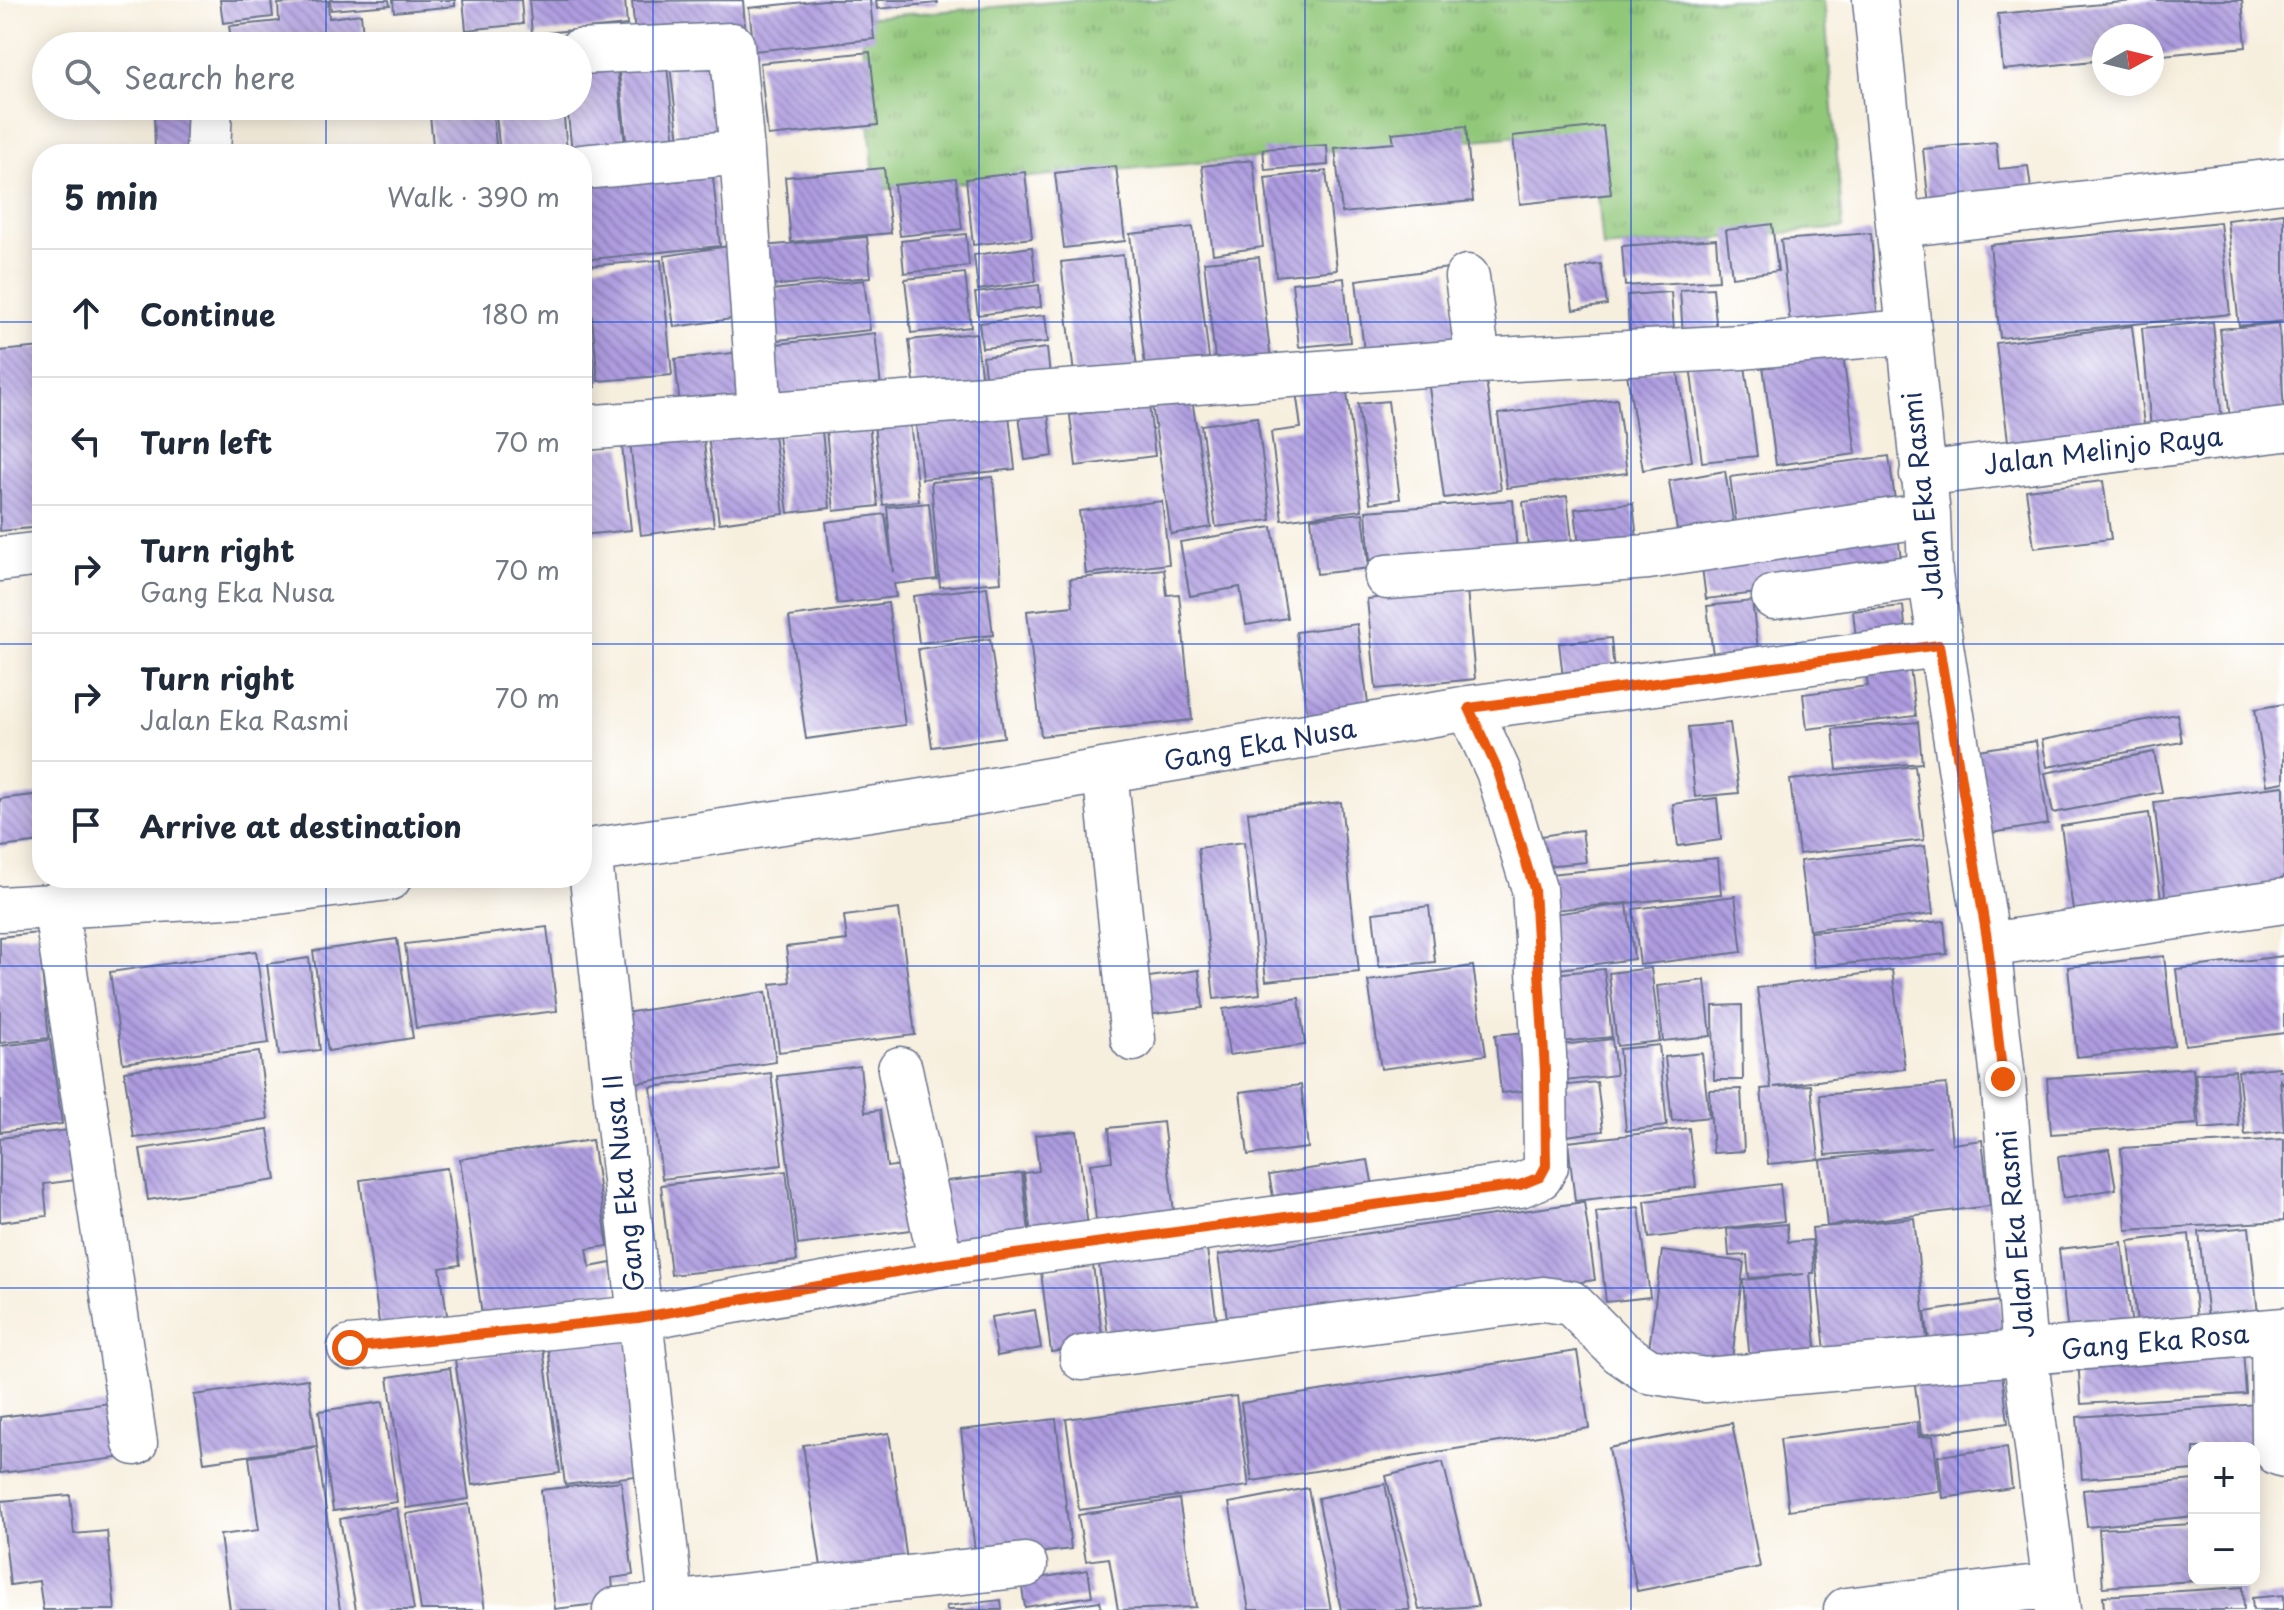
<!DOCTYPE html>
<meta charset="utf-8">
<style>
body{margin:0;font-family:"Playpen Sans",sans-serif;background:#f6f6f7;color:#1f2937}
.controls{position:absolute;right:24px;bottom:24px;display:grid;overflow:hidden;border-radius:16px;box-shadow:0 4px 20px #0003}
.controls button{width:72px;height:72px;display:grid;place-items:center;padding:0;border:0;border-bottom:2px solid #e0e1e3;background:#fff;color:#1f2937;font:40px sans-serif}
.compass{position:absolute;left:2092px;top:24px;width:72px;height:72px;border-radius:50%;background:#fff;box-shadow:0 4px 20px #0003;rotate:82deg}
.stop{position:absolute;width:24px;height:24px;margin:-18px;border:6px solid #ea580c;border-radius:50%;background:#fff}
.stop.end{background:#ea580c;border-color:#fff;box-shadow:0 2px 8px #0008}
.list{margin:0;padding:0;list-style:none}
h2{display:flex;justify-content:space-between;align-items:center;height:104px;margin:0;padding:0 32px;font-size:34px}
h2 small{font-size:26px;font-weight:400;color:#747a83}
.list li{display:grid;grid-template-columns:52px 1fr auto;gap:24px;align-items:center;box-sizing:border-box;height:128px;padding:0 32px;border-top:2px solid #e0e1e3}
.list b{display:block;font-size:30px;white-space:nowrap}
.list p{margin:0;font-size:26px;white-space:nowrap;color:#747a83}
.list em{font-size:26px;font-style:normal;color:#747a83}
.icon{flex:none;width:44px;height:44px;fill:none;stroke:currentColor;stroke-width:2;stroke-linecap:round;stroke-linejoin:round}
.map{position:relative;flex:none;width:2284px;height:1610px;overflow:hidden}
.search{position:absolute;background:#fff;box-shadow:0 4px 20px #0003;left:32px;top:32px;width:560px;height:88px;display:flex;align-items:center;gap:20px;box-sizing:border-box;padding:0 28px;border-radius:44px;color:#747a83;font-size:30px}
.panel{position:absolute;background:#fff;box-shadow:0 4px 20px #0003;left:32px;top:144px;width:560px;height:744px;border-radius:32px}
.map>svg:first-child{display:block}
.grass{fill:url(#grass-tufts);stroke:#567b6c;stroke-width:2}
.building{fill:url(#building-back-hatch)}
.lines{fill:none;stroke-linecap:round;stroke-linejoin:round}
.minor-casing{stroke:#68728b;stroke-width:47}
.minor{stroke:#fff;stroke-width:44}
.route{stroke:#ea580c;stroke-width:10}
.grid{fill:none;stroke:#1d4ed8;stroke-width:2;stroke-opacity:0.55}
.labels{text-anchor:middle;stroke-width:6;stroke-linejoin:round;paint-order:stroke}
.street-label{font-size:26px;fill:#1b2f5e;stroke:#fff}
</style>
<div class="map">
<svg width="2284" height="1610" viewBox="0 0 2284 1610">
<defs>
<pattern id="grass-tufts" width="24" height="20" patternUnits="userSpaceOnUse" patternTransform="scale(2)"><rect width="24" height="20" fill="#91c779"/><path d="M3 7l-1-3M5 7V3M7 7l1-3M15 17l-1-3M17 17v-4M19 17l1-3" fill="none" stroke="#76a266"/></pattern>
<pattern id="building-back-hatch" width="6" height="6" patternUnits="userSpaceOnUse" patternTransform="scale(2)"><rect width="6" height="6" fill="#ae9cdf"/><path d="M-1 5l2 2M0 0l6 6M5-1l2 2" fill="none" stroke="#8d80b8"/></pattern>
</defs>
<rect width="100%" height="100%" fill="#fff"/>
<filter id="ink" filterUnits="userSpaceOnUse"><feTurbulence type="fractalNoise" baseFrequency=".0125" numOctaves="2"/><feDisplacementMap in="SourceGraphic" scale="16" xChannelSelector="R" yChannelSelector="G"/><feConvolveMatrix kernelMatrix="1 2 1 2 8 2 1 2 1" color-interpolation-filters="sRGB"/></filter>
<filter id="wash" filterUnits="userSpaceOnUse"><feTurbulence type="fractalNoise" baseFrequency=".006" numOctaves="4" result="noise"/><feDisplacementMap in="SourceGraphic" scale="32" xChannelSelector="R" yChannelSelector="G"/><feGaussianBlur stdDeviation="1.8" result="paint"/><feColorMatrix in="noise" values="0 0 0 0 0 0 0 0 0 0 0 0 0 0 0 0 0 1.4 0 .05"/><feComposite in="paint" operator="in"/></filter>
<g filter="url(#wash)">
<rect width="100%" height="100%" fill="#f7efde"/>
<path class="grass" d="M1078 0H1824L1843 228 1603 248 1592 130 875 190 860 18Z"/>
<g id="blocks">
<path class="building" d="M220 0H271L273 17 223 23Z
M328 0 329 18 361 14 364 46H232L229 26 279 21 278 4Z
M330 0H389L390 5 331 10Z
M393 0H455V6L394 12Z
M463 0H521L523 24 466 30Z
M529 0H625L627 25 532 34Z
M743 0 746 39 636 47 632 1Z
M824 0H870L874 39 754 51 749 8Z
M876 0H937L938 3 877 9Z
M2145 0H2242L2246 47 2152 56V36H2104V60L2003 70 1998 14Z
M727 51 738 140 680 148 669 58Z
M870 52 878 125 768 136 760 63Z
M666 56 675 144 627 149 618 62Z
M616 57 625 146 572 152 567 106H578V60Z
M154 106H194L195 154H155Z
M429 106H492L497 154H434Z
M495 106H563L567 152 500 154Z
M1466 126 1473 201 1342 213 1335 148 1394 143 1392 133Z
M1603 126 1611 194 1520 204 1513 136Z
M1996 142 1999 169 2028 166 2033 204 1930 215 1923 149Z
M1327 145 1328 165 1265 170 1263 149Z
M1253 160 1263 247 1213 254 1202 166Z
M662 163 665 182 713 177 720 246 582 260V171Z
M1116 166 1125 241 1064 248 1055 173Z
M884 168 891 233 791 242 785 177Z
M1326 171 1337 270 1276 276 1265 178Z
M1025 172 1032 238 973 245 966 179Z
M956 178 962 229 900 236 894 185Z
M2284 213V321L2239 326 2227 220Z
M2220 222 2230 314 2000 338 1990 245Z
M1772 224 1778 271 1732 277 1726 230Z
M1193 227 1209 358 1145 366 1130 234Z
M1871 233 1878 325 1791 332 1781 240Z
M966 234 969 266 904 273 901 241Z
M867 237 871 277 767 286 763 246Z
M1716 239 1719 280 1625 286 1622 246Z
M729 246 739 318 674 327 664 256Z
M1032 247 1036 281 978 290 974 255Z
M1123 255 1138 376 1075 383 1061 262Z
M1259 257 1271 361 1216 367 1204 262Z
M661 260 672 375 598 381 587 266Z
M1601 264 1607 305 1573 310 1567 269Z
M1448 268 1458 348 1365 360 1356 280Z
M965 273 971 327 911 333 905 279Z
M1344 278 1350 342 1299 347 1292 283Z
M864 280 870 330 769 341 763 291Z
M584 285 596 387 582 388V286Z
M1039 285 1041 307 978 315 975 293Z
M1713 288 1717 335 1683 337 1680 290Z
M1671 292 1675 342 1630 345 1627 295Z
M1045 315 1048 342 982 348 979 323Z
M2213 322 2223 434 2152 441 2142 328Z
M2279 323 2284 414 2230 419 2220 329Z
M2132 326 2145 433 2009 449 1996 343Z
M875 333 882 396 775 407 768 345Z
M976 333 983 391 916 398 909 340Z
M1841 340 1856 454 1776 465 1761 350Z
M42 347V527L0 531V351Z
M1047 348 1051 385 987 394 983 357Z
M742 352 748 408 681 415 675 359Z
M1744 358 1757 456 1702 462 1690 365Z
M1677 367 1692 461 1643 470 1627 374Z
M1485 373 1501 490 1444 498 1428 380Z
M1345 377 1362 510 1282 520 1271 432 1301 428 1295 383Z
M1190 385 1211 527 1171 534 1150 391Z
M1617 399 1627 473 1507 488 1498 414Z
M1388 401 1400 499 1370 503 1358 404Z
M1047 405 1053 456 1025 460 1018 408Z
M1149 405 1155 456 1076 466 1070 415Z
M1008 406 1015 469 922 479 915 416Z
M909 413 919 501 883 505 873 416Z
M868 414 878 506 834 511 825 419Z
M1257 417 1271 520 1216 527 1201 425Z
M773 427 784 514 719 523 708 436Z
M822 431 830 508 788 513 778 436Z
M703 434 714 526 641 535 630 442Z
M622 446 631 530 582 535V451Z
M1889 456 1897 515 1738 536 1730 477Z
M1725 471 1736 539 1680 548 1669 481Z
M993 477 1001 582 940 587 931 482Z
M2103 481 2111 539 2034 548 2026 490Z
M1567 496 1573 550 1529 555 1523 502Z
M1513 500 1517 554 1370 563 1366 511Z
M1162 501 1169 564 1086 574 1079 511Z
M929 503 937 579 894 584 896 597 837 604 826 522 885 514 893 572 887 507Z
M1633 503 1638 549 1580 556 1575 509Z
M1363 513 1369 568 1317 574 1311 518Z
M1272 527 1287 618 1246 625 1240 587 1190 596 1180 542Z
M1897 527 1903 576 1706 599 1700 551Z
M1164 569 1167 595 1179 594 1192 720 1041 736 1027 611 1073 606 1070 579Z
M987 587 993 635 919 643 913 596Z
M1467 589 1475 679 1376 689 1367 599Z
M1752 601 1759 657 1714 663 1707 606Z
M888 603 905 725 806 739 789 617Z
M1903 606 1906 634 1856 639 1853 611Z
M1357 624 1369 711 1308 719 1296 632Z
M1611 638 1614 673 1563 678 1559 643Z
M990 639 1004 737 932 747 918 649Z
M1910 668 1916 716 1807 729 1803 694 1868 686 1866 674Z
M2284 704V782L2267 785 2255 709Z
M2177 714 2182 742 2047 767 2042 740Z
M1918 722 1922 763 1837 770 1833 729Z
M1730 723 1739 793 1695 797 1688 727Z
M2036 741 2048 824 1991 833 1978 750Z
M2154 752 2162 792 2053 813 2045 773Z
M1915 766 1924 840 1799 854 1790 780Z
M2284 786V887L2166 902 2154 802Z
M42 794V842L0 847V799Z
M1717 798 1721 840 1678 846 1673 804Z
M1341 802 1359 972 1266 981 1248 812Z
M2149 813 2162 906 2074 917 2061 826Z
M1582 830 1586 862 1544 866 1540 836Z
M1244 842 1260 994 1214 999 1198 848Z
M1925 846 1933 914 1809 930 1800 861Z
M1718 858 1721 894 1543 911 1539 875Z
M1735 896 1742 952 1640 965 1633 909Z
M1627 904 1634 959 1552 970 1545 915Z
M1429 906 1435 962 1379 967 1373 913Z
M899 909 915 1035 779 1052 771 984 790 982 786 947 847 940 844 916Z
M1944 921 1947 954 1814 967 1810 932Z
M547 927 557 1011 416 1028 405 944Z
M38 933 49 1038 0 1043V937Z
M397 939 413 1038 328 1051 313 951Z
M256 951 269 1043 123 1063 110 972Z
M2164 956 2174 1046 2077 1057 2068 967Z
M2284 956V1033L2185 1045 2176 969Z
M309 958 320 1050 279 1055 267 964Z
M1473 966 1486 1055 1381 1069 1368 981Z
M1651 968 1660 1041 1617 1046 1609 973Z
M1604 969 1612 1037 1550 1043 1543 975Z
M1199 970 1203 1008 1139 1016 1135 979Z
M1892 970 1905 1069 1774 1087 1811 1085 1819 1159 1768 1164 1761 1089 1771 1088 1757 988Z
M1705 980 1711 1036 1663 1041 1657 986Z
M766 992 776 1062 635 1083 624 1013Z
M1299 998 1305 1045 1229 1055 1223 1009Z
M1742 1005 1743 1080H1714L1713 1006Z
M1527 1032 1533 1090 1501 1093 1495 1035Z
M1612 1039 1616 1075 1566 1081 1561 1045Z
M50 1040 62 1124 0 1132V1046Z
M1659 1045 1667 1126 1626 1131 1619 1049Z
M259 1052 268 1119 134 1138 124 1071Z
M1702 1053 1709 1117 1672 1121 1665 1057Z
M860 1066 865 1112 880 1110 887 1167 904 1165 911 1230 798 1245 777 1076Z
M2279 1067V1071H2284V1086L2280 1078 2284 1131 2245 1135 2238 1071Z
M2193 1068 2197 1124 2051 1134 2047 1078Z
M2235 1070 2239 1126 2200 1129 2195 1074Z
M771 1073 782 1165 662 1179 651 1087Z
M1597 1082 1603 1131 1566 1136 1560 1086Z
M1946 1084 1952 1144 1982 1140 1990 1206 1827 1226 1820 1160 1931 1147 1826 1155 1820 1095Z
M1301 1085 1308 1148 1248 1155 1240 1092Z
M1741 1089 1744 1151 1713 1153 1709 1090Z
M1163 1122 1175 1220 1097 1229 1090 1164 1112 1161 1109 1128Z
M86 1128 92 1178 44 1184 47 1216 0 1222V1138Z
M1689 1128 1696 1187 1575 1201 1568 1142Z
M268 1129 276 1180 148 1200 140 1149Z
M1077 1131 1088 1228 1031 1234 1024 1173 1039 1171 1035 1135Z
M2284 1139V1221L2126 1230 2121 1148Z
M592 1140 608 1246 587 1249 590 1267 611 1263 618 1309 484 1329 460 1159Z
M2109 1149 2116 1189 2063 1198 2058 1157Z
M1368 1160 1374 1192 1275 1207 1269 1175Z
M447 1168 460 1265 440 1268 448 1321 380 1330 360 1180Z
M786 1171 797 1261 671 1275 661 1185Z
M1022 1173 1029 1232 945 1242 938 1182Z
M1780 1184 1784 1221 1649 1238 1645 1201Z
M1584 1202 1595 1280 1229 1332 1218 1255Z
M1639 1207 1650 1297 1606 1302 1596 1212Z
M1914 1218 1928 1349 1826 1360 1812 1228Z
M1787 1224 1788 1242 1812 1240 1814 1273H1810L1817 1358 1750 1363 1743 1280 1804 1274 1749 1278 1747 1255 1729 1256 1727 1229Z
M2249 1227 2259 1324 2209 1330 2199 1232Z
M2189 1234 2198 1330 2138 1335 2129 1241Z
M1206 1242 1219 1338 1110 1352 1098 1256Z
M2122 1242 2133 1337 2069 1344 2059 1249Z
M1662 1251 1744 1262 1731 1367 1648 1356Z
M1093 1265 1103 1344 1051 1352 1041 1272Z
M1999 1301 2004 1337 1930 1347 1925 1312Z
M1035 1310 1041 1348 997 1356 991 1317Z
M627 1336 643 1475 565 1485 548 1346Z
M543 1348 560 1473 472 1485 455 1359Z
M2243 1349 2246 1394 2081 1404 2078 1358Z
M1577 1351 1589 1428 1252 1481 1241 1403Z
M2000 1356 2008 1423 1921 1435 1913 1368Z
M450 1368 469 1499 406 1508 388 1377Z
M308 1379 317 1446 204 1462 194 1395Z
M1236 1396 1249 1486 1079 1510 1066 1419Z
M118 1402 125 1457 0 1473V1417Z
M383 1402 397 1502 333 1511 319 1411Z
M2258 1404 2263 1465 2254 1466V1448H2194V1470L2082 1479 2077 1417Z
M1056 1419 1071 1549 976 1560 961 1430Z
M1917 1422 1919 1437 1933 1436 1940 1491 1789 1510 1780 1439Z
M1732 1423 1760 1567 1637 1591 1609 1448Z
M889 1433 908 1568 823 1580 803 1445Z
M317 1447 340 1610H230L220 1535 259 1530 249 1457Z
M2007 1447 2012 1488 1943 1498 1938 1456Z
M1443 1462 1478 1606 1419 1610 1386 1476Z
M2194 1480V1516L2087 1527 2083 1490Z
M621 1481 633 1575 612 1578 614 1602 555 1609 541 1490Z
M1385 1484 1410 1610H1341L1318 1498Z
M1308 1488 1331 1610H1249L1229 1503Z
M70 1495 74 1534 107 1531 115 1610H43L39 1581 10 1585 1 1501Z
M1179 1499 1196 1607 1118 1610 1109 1558 1086 1561 1078 1515Z
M469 1504 485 1610H421L406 1514Z
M397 1508 414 1610H356L340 1519Z
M2194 1524V1581L2103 1587 2099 1529Z
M1088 1570 1092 1596 1025 1607 1021 1581Z
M2243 1587 2244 1610H2104L2103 1596Z
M2284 1595V1610H2253L2252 1598Z
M1001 1600 1002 1610H947L946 1606Z
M1100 1601 1102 1610H1053V1608Z"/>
</g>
</g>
<g filter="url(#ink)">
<use href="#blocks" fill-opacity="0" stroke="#68728b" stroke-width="2"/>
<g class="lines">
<g class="minor-casing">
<path id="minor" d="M1875 0 1928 515 1930 575 1988 945 2003 1079 2025 1353 2058 1610
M578 52 732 45 742 152 582 167
M742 152 760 413
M208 154 210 106
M1899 225 2284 180
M1467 277 1478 361
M582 428 1478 361 1741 347 1906 332
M1922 474 2284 429
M0 559 42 554
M1387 577 1648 557 1928 515
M1774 597 1930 575
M1105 771 1133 1039
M589 851 672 1610
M582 852 963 795 1469 708 1939 645
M55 904 135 1443
M0 909 261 894 389 878
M1988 945 2284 901
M900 1069 941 1264
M2273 1331 2274 1441 2278 1453 2284 1455
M350 1348 638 1318 941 1264 1520 1185 1540 1177 1546 1166 1545 1071 1534 889 1498 771 1469 708
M1082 1358 1543 1299 1571 1303 1620 1352 1648 1371 1705 1380 2284 1330
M615 1610 1025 1565
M1846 1610 2054 1585"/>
</g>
<use href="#minor" class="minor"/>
</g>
</g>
<g class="lines" filter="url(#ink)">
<path class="route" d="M350 1348 638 1318 941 1264 1520 1185 1540 1177 1546 1166 1545 1071 1534 889 1498 771 1469 708 1939 645 1988 945 2003 1079"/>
</g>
<path class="grid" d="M326 0V46M653 0V1610M979 0V1610M1305 0V1610M1631 0V1610M1958 0V1610M326 106V154M0 322H42M582 322H2284M0 644H42M582 644H2284M326 878V1610M0 966H2284M0 1288H2284"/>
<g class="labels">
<g class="street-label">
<text transform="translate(2103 451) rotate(-7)" y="9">Jalan Melinjo Raya</text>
<text transform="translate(1923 496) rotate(-96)" y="9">Jalan Eka Rasmi</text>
<text transform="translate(1260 745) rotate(-10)" y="9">Gang Eka Nusa</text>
<text transform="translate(624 1183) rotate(-96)" y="9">Gang Eka Nusa II</text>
<text transform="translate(2016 1234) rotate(-95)" y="9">Jalan Eka Rasmi</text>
<text transform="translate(2155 1342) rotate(-5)" y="9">Gang Eka Rosa</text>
</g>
</g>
</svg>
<div class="controls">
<button>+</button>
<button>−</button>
</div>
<svg class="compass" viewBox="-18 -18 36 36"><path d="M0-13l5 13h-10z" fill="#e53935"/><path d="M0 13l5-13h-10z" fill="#747a83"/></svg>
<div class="stop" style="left:350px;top:1348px"></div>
<div class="stop end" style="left:2003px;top:1079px"></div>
<div class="search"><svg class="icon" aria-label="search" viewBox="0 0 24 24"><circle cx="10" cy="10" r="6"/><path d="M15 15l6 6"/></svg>Search here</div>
<section class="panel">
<h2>5 min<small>Walk · 390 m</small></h2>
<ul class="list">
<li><svg class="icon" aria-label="ahead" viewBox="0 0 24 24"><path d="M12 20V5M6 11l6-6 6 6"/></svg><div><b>Continue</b></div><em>180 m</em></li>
<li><svg class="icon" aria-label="left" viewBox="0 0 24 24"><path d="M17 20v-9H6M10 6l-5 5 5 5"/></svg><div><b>Turn left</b></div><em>70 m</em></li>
<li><svg class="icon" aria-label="right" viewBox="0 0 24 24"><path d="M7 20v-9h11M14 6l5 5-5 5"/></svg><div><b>Turn right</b><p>Gang Eka Nusa</p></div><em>70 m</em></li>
<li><svg class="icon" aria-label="right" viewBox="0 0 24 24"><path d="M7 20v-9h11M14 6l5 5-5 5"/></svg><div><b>Turn right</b><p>Jalan Eka Rasmi</p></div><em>70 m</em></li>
<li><svg class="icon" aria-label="arrive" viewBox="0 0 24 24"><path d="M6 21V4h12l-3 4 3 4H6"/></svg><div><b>Arrive at destination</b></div></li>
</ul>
</section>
</div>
